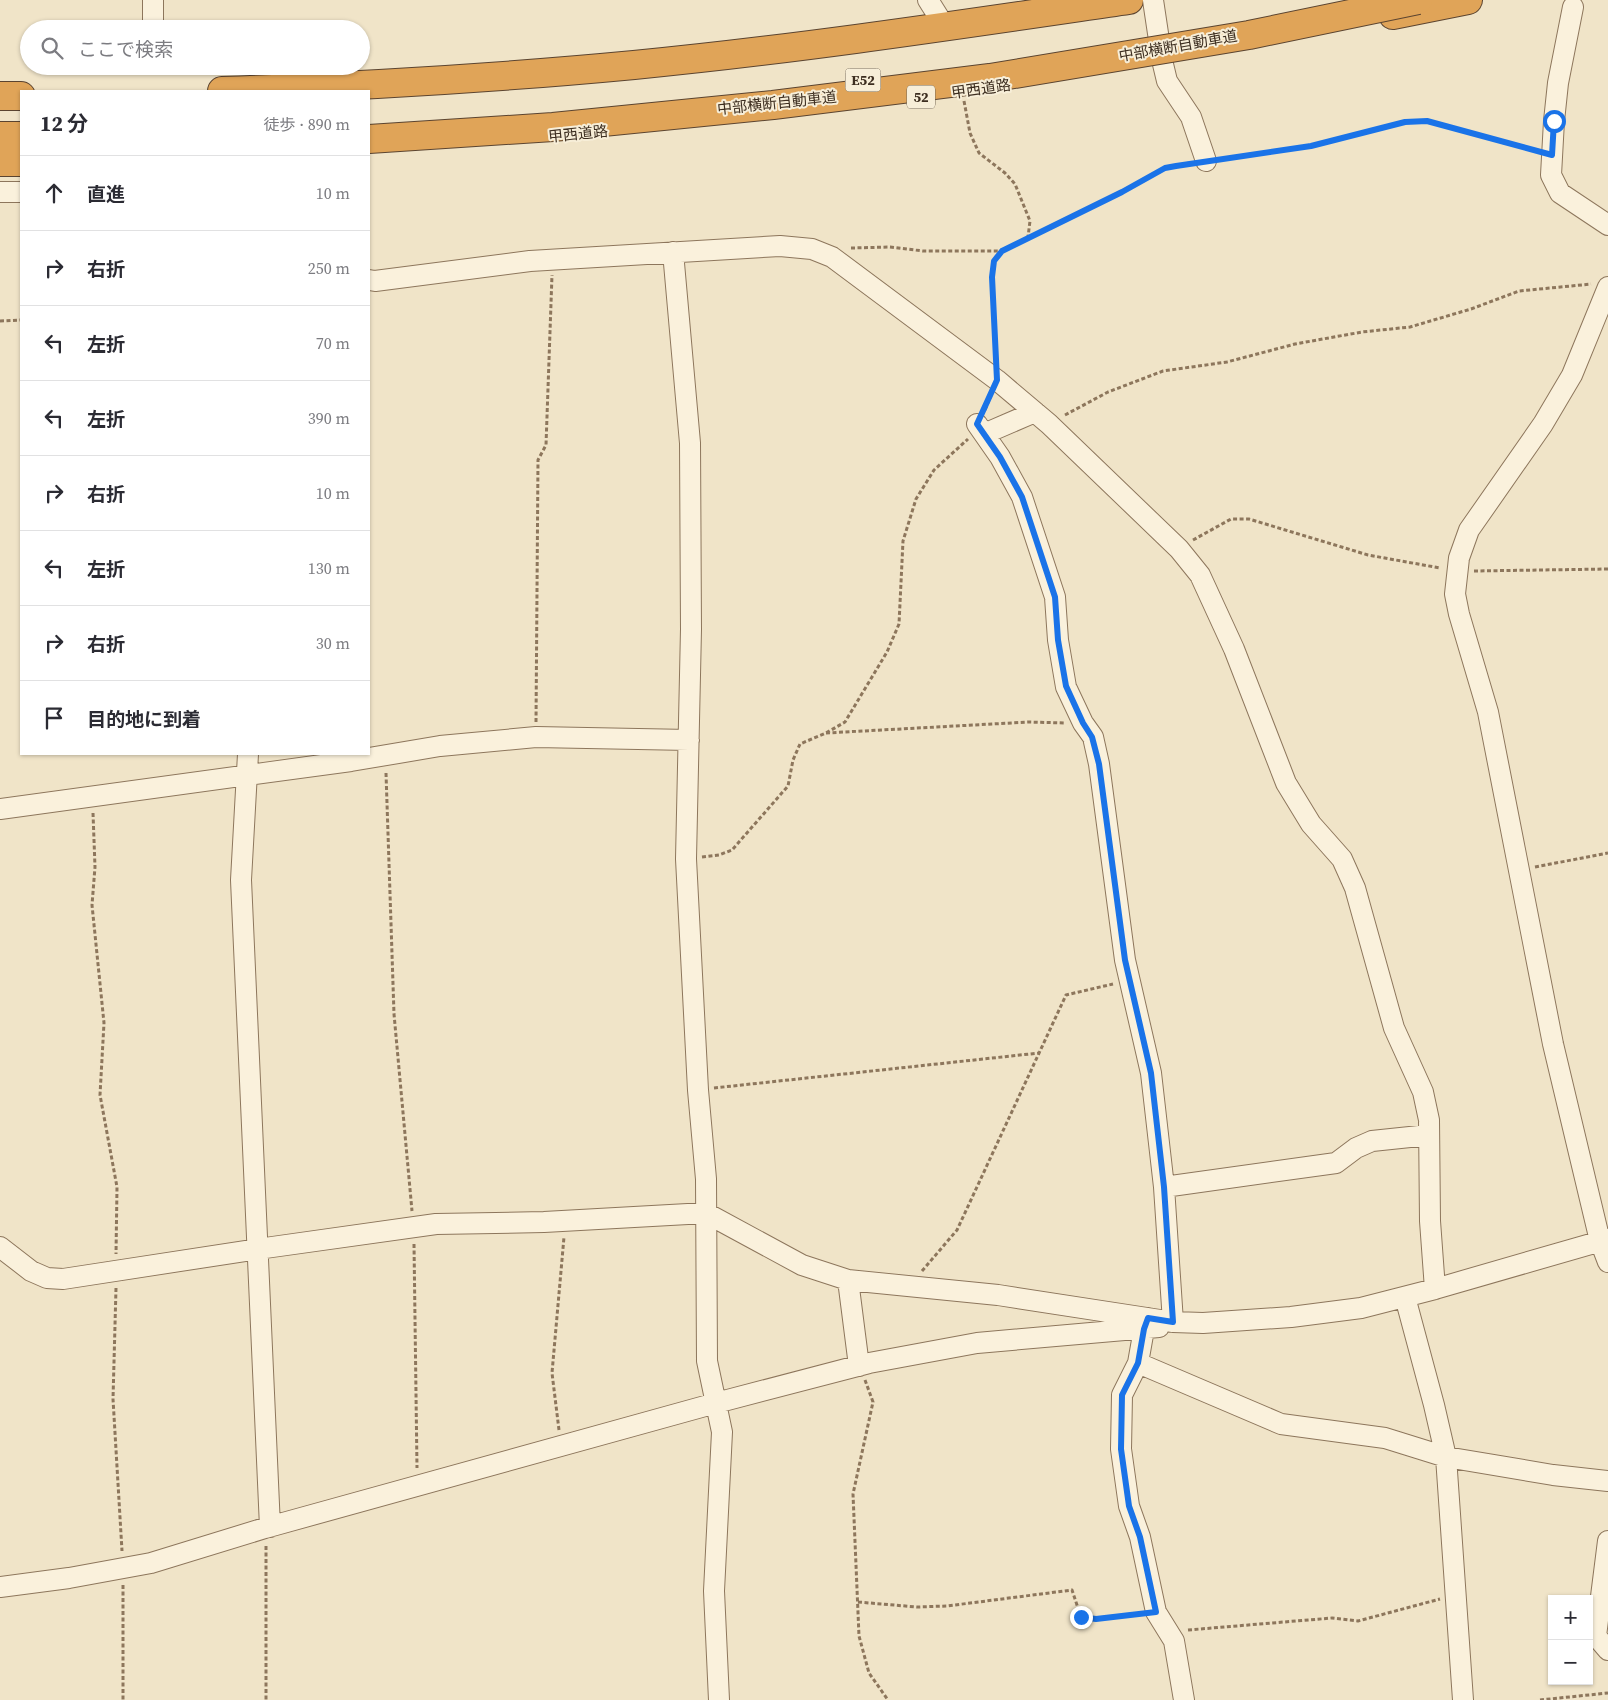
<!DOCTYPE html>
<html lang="ja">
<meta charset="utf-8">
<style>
body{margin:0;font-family:"Source Serif 4","Noto Sans JP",serif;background:#f2f2f3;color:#2b2b33}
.controls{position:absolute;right:15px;bottom:15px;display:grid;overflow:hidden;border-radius:0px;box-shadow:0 1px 4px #0004}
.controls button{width:45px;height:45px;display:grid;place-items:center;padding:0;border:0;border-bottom:1px solid #e1e1e2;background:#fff;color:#2b2b33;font:25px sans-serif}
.stop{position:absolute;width:15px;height:15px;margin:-11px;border:4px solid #1a73e8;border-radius:50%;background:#fff}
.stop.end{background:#1a73e8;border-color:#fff;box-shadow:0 1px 5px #0008}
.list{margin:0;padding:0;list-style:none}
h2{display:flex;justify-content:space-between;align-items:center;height:65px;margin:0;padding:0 20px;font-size:21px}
h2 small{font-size:16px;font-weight:400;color:#7c7c81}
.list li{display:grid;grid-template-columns:32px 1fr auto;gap:15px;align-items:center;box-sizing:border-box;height:75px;padding:0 20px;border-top:1px solid #e1e1e2}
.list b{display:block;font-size:19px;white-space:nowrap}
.list em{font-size:16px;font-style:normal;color:#7c7c81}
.icon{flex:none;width:28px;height:28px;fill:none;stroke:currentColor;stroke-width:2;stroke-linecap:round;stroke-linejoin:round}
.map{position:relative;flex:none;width:1608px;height:1700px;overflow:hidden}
.search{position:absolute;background:#fff;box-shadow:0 1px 4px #0004;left:20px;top:20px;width:350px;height:55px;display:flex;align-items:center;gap:12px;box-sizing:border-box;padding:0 18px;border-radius:28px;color:#7c7c81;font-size:19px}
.panel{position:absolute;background:#fff;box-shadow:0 1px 4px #0004;left:20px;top:90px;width:350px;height:665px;border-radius:0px}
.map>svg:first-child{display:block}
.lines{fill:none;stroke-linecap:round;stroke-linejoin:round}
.minor-casing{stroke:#8d765c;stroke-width:22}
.highway-casing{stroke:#5b4430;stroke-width:30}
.path{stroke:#8d765c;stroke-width:3;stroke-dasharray:4 2.5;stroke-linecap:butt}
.minor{stroke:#faf1dc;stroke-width:20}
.highway{stroke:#e0a458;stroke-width:28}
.highway-bridge-casing{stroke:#5b4430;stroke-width:30;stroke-linecap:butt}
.highway-bridge{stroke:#e0a458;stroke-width:28}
.route{stroke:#1a73e8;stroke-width:6}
.labels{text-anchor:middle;stroke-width:4;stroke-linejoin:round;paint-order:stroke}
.shield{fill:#f7eed8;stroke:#756857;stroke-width:1}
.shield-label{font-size:14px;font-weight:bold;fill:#3d2e20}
.street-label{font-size:15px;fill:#3d2e20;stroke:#f7eed8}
</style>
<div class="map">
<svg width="1608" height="1700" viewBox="0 0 1608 1700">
<rect width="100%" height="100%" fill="#f0e4c8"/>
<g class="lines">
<g class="minor-casing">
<path id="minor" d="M153 0V28
M928 0 945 27
M1153 0 1162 60 1167 81 1191 117 1206 161
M1573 7 1558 83 1554 121 1551 175 1560 193 1608 225
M0 192H21
M673 252 690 443 691 629 686 859 698 1090 706 1179 707 1361 722 1432 714 1591 719 1700
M369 280 375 281 530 261 780 246 812 249 832 257 997 380 1049 424 1179 549 1200 575 1234 649 1286 783 1311 824 1342 859 1355 888 1394 1028 1423 1092 1429 1120 1430 1221 1435 1289
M1608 287 1572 375 1543 424 1469 530 1459 558 1455 594 1459 614 1488 712 1553 1044 1600 1241 1608 1262
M977 424 1000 457 1022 497 1055 597 1058 640 1066 687 1083 723 1093 737 1099 764 1125 960 1151 1073 1164 1187 1173 1322
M984 434 1035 412
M248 754 241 880 270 1527
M0 809 351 761 440 746 536 737 689 740
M1164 1187 1336 1163 1356 1148 1372 1141 1429 1135
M0 1247 31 1271 47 1278 63 1279 258 1249 436 1224 544 1222 706 1213 802 1265 848 1280 998 1295 1173 1322 1203 1323 1291 1317 1361 1308 1435 1289 1608 1239
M848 1280 859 1366
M1405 1297 1434 1405 1446 1457 1463 1700
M1148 1318 1144 1329 1138 1363 1122 1395 1121 1449 1129 1506 1140 1537 1156 1612 1174 1641 1184 1700
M1138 1363 1281 1424 1385 1438 1446 1457 1553 1475 1608 1481
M1608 1541 1596 1636 1608 1650
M0 1587 69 1578 151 1563 265 1528 716 1403 869 1363 977 1343 1159 1327"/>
</g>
<g class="highway-casing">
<path id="highway" d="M1393 15 1468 0
M222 91C360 86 497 78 634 65 799 49 964 24 1129 0
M0 96H21
M0 136H21
M0 162H21"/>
</g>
<path class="path" d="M964 101 970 133 979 153 1005 173 1015 184 1030 221 1028 237
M1221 159 1311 146 1405 122 1427 121 1535 150
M851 248 890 247 923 251H1001
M0 321 21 320
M996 357 992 277 994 261 1002 251 1122 192 1165 168 1190 163
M985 410 991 395
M1065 415 1108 392 1163 371 1227 362 1295 344 1362 332 1410 327 1471 309 1519 291 1591 284
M1193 540 1231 519H1249L1368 555 1440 568
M1474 571 1608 569
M536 722 538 460 546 445 552 275
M826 733 1029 722 1065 723
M386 773 394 1014 412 1211
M93 813 95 867 92 905 104 1023 100 1095 117 1187 116 1254
M702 857 719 855 732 850 788 786 793 760 800 744 826 733 845 722 887 652 899 624 903 541 916 499 934 470 968 439
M1535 867 1608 853
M714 1088 1039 1053
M414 1244 417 1468
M922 1271 957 1230 1066 995 1113 984
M116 1288 113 1399 122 1551
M865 1380 873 1402 853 1494 859 1636 869 1673 888 1700
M559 1430 552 1373 564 1237
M266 1546V1700
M123 1585V1700
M858 1602 917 1607 947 1606 1072 1590 1081 1617 1096 1619 1139 1614
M1188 1630 1332 1618 1358 1621 1440 1599
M1540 1700 1608 1693"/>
<use href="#minor" class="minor"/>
<use href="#highway" class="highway"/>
<g class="highway-bridge-casing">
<path id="highway-bridge" d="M369 139 553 127 773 105 990 78 1249 35 1418 0"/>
</g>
<use href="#highway-bridge" class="highway-bridge"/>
</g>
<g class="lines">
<path class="route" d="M1081 1617 1096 1619 1156 1612 1140 1537 1129 1506 1121 1449 1122 1395 1138 1363 1144 1329 1148 1318 1173 1322 1164 1187 1151 1073 1125 960 1099 764 1092 737 1083 723 1066 686 1058 640 1055 597 1022 497 1000 457 977 424 997 380 992 277 994 261 1002 251 1122 192 1165 168 1176 166 1311 146 1405 122 1427 121 1552 155 1554 121"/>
</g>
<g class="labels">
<g class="shield">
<rect x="845.5" y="68.5" width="35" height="23" rx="4"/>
<rect x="907" y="85.5" width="28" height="23" rx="4"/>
</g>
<g class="shield-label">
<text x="863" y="85">E52</text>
<text x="921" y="102">52</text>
</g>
<g class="street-label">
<text transform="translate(1178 46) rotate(-10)" y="5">中部横断自動車道</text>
<text transform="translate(981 89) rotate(-8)" y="5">甲西道路</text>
<text transform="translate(777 103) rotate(-6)" y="5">中部横断自動車道</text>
<text transform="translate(578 134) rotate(-6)" y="5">甲西道路</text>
</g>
</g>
</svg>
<div class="controls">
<button>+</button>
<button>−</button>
</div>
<div class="stop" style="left:1554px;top:121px"></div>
<div class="stop end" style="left:1081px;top:1617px"></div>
<div class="search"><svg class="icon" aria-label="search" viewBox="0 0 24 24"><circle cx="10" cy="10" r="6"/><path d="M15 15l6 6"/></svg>ここで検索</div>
<section class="panel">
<h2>12 分<small>徒歩 · 890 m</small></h2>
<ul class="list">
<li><svg class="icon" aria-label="ahead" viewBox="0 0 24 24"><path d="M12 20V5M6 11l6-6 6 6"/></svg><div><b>直進</b></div><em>10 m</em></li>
<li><svg class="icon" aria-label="right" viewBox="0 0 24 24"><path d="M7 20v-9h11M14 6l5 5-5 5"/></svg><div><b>右折</b></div><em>250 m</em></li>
<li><svg class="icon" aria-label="left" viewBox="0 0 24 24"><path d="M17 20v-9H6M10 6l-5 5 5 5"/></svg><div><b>左折</b></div><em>70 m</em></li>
<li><svg class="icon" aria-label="left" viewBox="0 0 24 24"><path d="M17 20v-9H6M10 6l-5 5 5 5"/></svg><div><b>左折</b></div><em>390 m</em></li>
<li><svg class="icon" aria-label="right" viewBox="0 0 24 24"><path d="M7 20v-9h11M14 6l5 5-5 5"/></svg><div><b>右折</b></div><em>10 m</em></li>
<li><svg class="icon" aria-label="left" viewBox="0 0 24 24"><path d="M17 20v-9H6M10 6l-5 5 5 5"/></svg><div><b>左折</b></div><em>130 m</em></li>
<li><svg class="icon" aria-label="right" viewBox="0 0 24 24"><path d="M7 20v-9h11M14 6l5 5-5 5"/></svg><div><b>右折</b></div><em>30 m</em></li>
<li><svg class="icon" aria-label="arrive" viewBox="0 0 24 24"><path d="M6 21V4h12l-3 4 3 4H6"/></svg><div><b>目的地に到着</b></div></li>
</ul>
</section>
</div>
